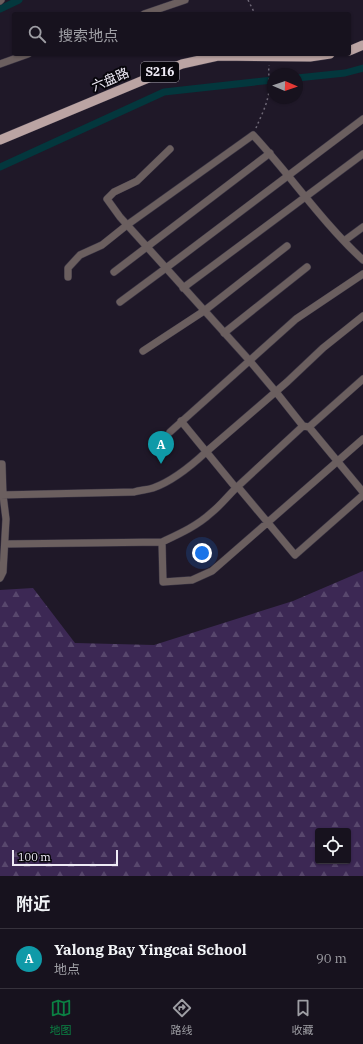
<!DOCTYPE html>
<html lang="zh">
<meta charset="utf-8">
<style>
body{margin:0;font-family:"IBM Plex Serif","Noto Sans SC",serif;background:#24202b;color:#f1f3f6}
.controls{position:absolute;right:12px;bottom:12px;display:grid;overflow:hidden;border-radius:4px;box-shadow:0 1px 3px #0004}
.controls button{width:36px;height:36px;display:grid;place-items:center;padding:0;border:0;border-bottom:1px solid #36323c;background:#17121e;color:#f1f3f6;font:20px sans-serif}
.compass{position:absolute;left:267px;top:68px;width:36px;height:36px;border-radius:50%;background:#17121e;box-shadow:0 1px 3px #0004;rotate:92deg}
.scale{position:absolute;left:12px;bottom:10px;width:106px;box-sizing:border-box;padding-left:4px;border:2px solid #efebf6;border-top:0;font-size:11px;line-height:14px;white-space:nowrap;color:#efebf6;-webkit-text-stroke:3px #08060c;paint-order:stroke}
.you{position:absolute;left:202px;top:553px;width:14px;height:14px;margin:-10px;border:3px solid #fff;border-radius:50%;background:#1a73e8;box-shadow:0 0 0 6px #1a73e833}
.badge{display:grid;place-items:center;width:26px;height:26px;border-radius:50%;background:#0b8043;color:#fff;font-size:13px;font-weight:700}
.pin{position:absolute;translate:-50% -33px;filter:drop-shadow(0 1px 2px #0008)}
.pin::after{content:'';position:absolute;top:21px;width:14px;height:12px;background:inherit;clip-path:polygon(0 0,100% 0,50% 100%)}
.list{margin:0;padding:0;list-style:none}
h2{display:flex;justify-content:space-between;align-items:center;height:52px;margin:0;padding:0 16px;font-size:17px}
h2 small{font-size:13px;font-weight:400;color:#9e9ea4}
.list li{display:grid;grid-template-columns:26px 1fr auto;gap:12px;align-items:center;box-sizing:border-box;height:60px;padding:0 16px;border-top:1px solid #36323c}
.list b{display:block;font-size:15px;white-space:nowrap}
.list p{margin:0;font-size:13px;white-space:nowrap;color:#9e9ea4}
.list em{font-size:13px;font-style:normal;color:#9e9ea4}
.icon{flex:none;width:22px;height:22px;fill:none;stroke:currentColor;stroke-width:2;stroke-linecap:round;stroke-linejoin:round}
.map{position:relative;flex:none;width:363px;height:876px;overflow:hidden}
.search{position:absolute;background:#17121e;box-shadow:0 1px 3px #0004;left:12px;right:12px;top:12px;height:44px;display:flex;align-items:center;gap:10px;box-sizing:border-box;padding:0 14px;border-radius:4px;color:#9e9ea4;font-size:15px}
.sheet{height:112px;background:#17121e}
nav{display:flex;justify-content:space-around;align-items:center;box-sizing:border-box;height:56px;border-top:1px solid #36323c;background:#17121e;font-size:11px;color:#9e9ea4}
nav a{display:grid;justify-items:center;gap:2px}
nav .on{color:#0b8043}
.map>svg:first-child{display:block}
.forest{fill:url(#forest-firs);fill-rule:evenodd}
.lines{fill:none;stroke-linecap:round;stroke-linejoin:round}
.canal{stroke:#03373d;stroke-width:7}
.minor-casing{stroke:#3c3645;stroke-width:8}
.major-casing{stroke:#3c3645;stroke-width:10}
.path{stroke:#6e6876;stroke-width:1.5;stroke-dasharray:2 3;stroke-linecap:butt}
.minor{stroke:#6b5f5f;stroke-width:7}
.major{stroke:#bba4a3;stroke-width:9}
.labels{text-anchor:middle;stroke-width:4;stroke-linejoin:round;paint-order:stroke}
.shield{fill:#08060c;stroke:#aaa6b0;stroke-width:1}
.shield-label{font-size:12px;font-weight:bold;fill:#efebf6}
.street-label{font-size:13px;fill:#efebf6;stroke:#08060c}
</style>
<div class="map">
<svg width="363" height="876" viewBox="0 0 363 876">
<defs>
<pattern id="forest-firs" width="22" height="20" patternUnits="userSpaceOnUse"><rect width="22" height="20" fill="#3c2854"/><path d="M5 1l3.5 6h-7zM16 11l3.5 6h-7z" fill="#58476d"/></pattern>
</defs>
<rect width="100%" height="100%" fill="#1f1828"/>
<path class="forest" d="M363 571V876H0V590L33 588 75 643 154 645 293 601ZM318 831H348V861H318Z"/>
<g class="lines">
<path class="canal" d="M0 9 19 0
M297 78 345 73 363 68
M0 167 164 92 273 80"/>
<g class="minor-casing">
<path id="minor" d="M0 1 1 0
M144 14 185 0
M0 64 28 54
M170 149 137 181 114 192 107 199 120 217 249 360 276 392 303 426
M344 241 363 227
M114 272 270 153
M68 277V268L80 255 102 245 127 225 253 135C291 176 322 222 363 260
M183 288 363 154
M120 302 166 268 363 119
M224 333 307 267
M143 351 204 311 287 246
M309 427 363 492
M170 432 296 319 363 274
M0 464H2L3 495 6 519 3 572 0 578
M238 487 295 555 363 495
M236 488 303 426 309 427 363 379
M0 495 134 492C140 490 147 490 153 488 173 481 191 466 206 452L287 382 323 348 363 316
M162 542 163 582 192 580 212 571 363 439
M5 544 162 542C179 534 197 526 211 513 220 506 227 497 236 488L181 421"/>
</g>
<g class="major-casing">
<path id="major" d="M349 51 363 45
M0 140 182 64 218 56 310 57 330 54"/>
</g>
<path class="path" d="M248 0 255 14
M256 128C261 116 268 103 269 90 270 81 268 74 269 65"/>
<use href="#minor" class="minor"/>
<use href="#major" class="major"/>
</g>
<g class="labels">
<rect class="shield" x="141" y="62" width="38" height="20" rx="3"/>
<g class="shield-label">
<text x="160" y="76">S216</text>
</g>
<g class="street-label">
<text transform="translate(110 79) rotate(-23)" y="5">六盘路</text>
</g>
</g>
</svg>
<div class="controls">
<button><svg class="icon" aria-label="locate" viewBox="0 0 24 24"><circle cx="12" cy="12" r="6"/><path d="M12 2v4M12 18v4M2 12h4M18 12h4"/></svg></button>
</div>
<svg class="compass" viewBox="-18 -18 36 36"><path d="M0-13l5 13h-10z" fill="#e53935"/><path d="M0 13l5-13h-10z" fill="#9e9ea4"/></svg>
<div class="scale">100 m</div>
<div class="you"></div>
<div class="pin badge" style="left:161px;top:464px;background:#0f9aa8">A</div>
<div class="search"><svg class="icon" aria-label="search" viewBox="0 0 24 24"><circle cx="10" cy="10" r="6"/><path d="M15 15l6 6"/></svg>搜索地点</div>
</div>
<section class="sheet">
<h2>附近<small></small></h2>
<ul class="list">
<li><span class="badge" style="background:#0f9aa8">A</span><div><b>Yalong Bay Yingcai School</b><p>地点</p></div><em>90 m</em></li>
</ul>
</section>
<nav>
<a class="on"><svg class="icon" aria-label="map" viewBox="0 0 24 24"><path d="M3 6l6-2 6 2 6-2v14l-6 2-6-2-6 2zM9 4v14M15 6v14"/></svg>地图</a>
<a><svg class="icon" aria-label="directions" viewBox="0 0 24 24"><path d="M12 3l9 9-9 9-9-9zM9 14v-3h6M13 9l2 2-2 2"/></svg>路线</a>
<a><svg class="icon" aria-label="saved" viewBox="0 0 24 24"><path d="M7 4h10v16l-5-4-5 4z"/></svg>收藏</a>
</nav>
